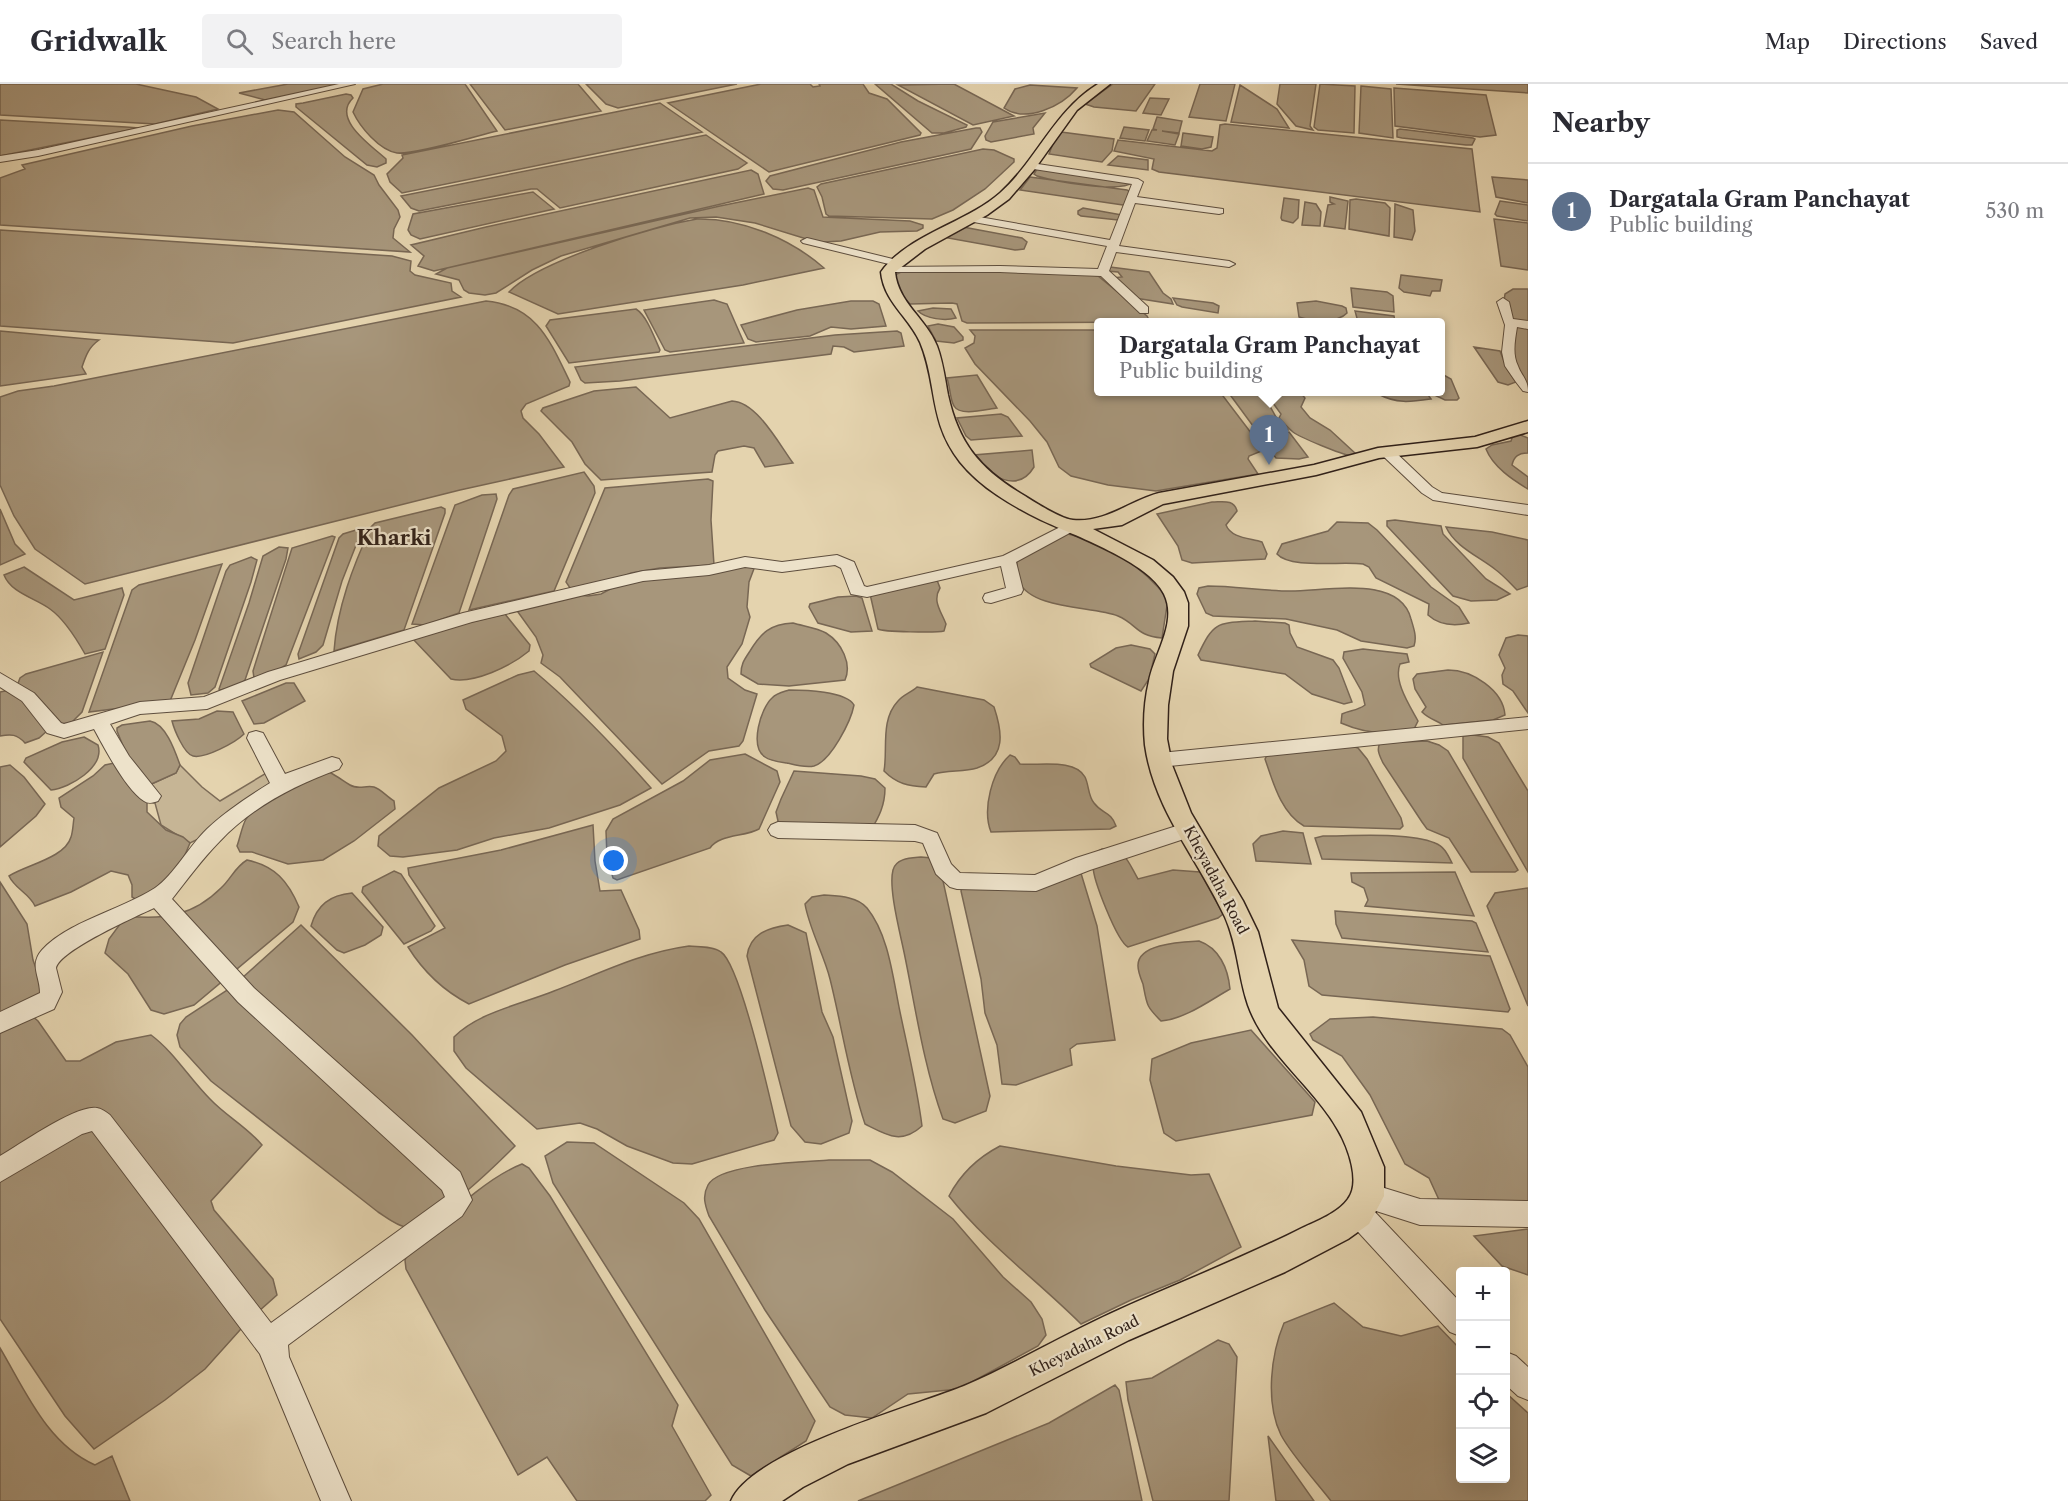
<!DOCTYPE html>
<meta charset="utf-8">
<style>
body{margin:0;font-family:"Libre Caslon Text",serif;background:#f2f2f3;color:#2b2b33}
.controls{position:absolute;right:18px;bottom:18px;display:grid;overflow:hidden;border-radius:6px;box-shadow:0 6px 24px #0002}
.controls button{width:54px;height:54px;display:grid;place-items:center;padding:0;border:0;border-bottom:2px solid #e1e1e2;background:#fff;color:#2b2b33;font:30px sans-serif}
.you{position:absolute;left:614px;top:777px;width:21px;height:21px;margin:-15px;border:4px solid #fff;border-radius:50%;background:#1a73e8;box-shadow:0 0 0 9px #1a73e833}
.badge{display:grid;place-items:center;width:39px;height:39px;border-radius:50%;background:#8f2418;color:#fff;font-size:20px;font-weight:700}
.pin{position:absolute;translate:-50% -50px;filter:drop-shadow(0 2px 3px #0008)}
.pin::after{content:'';position:absolute;top:32px;width:21px;height:18px;background:inherit;clip-path:polygon(0 0,100% 0,50% 100%)}
.popup{position:absolute;left:1094px;top:234px;width:351px;height:78px;box-sizing:border-box;display:grid;place-content:center;border-radius:6px;background:#fff;filter:drop-shadow(0 2px 4px #0005);font-size:20px;white-space:nowrap;color:#7c7c81}
.popup b{font-size:22px;color:#2b2b33}
.popup::after{content:'';position:absolute;left:50%;top:100%;margin-left:-12px;border:12px solid transparent;border-top-color:#fff}
.list{margin:0;padding:0;list-style:none}
h2{display:flex;justify-content:space-between;align-items:center;height:78px;margin:0;padding:0 24px;font-size:26px}
h2 small{font-size:20px;font-weight:400;color:#7c7c81}
.list li{display:grid;grid-template-columns:39px 1fr auto;gap:18px;align-items:center;box-sizing:border-box;height:96px;padding:0 24px;border-top:2px solid #e1e1e2}
.list b{display:block;font-size:22px;white-space:nowrap}
.list p{margin:0;font-size:20px;white-space:nowrap;color:#7c7c81}
.list em{font-size:20px;font-style:normal;color:#7c7c81}
.icon{flex:none;width:33px;height:33px;fill:none;stroke:currentColor;stroke-width:2;stroke-linecap:round;stroke-linejoin:round}
.map{position:relative;flex:none;width:1528px;height:1417px;overflow:hidden}
header{display:flex;align-items:center;gap:36px;box-sizing:border-box;height:84px;padding:0 30px;background:#fff;border-bottom:2px solid #e1e1e2}
header strong{font-size:28px}
nav{display:flex;gap:33px;margin-inline-start:auto;font-size:21px}
.search{width:420px;height:54px;background:#f2f2f3;display:flex;align-items:center;gap:15px;box-sizing:border-box;padding:0 21px;border-radius:6px;color:#7c7c81;font-size:22px}
main{display:flex}
aside{flex:1;background:#fff}
.map>svg:first-child{display:block}
.green{fill:#c6b595;stroke:#7c6b57;stroke-width:1.5}
.water{fill:#a7967b;stroke:#786754;stroke-width:1.5}
.lines{fill:none;stroke-linecap:round;stroke-linejoin:round}
.minor-casing{stroke:#5e4e3e;stroke-width:2}
.major-casing{stroke:#312119;stroke-width:3}
.minor{fill:#ede2ca;fill-rule:evenodd}
.major{fill:#e4d3ae;fill-rule:evenodd}
.labels{text-anchor:middle;stroke-width:4.5;stroke-linejoin:round;paint-order:stroke}
.street-label{font-size:15px;fill:#312119;stroke:#ede2ca}
.district-label{font-size:21px;font-weight:bold;fill:#312119;stroke:#ede2ca}
</style>
<header>
<strong>Gridwalk</strong>
<div class="search"><svg class="icon" aria-label="search" viewBox="0 0 24 24"><circle cx="10" cy="10" r="6"/><path d="M15 15l6 6"/></svg>Search here</div>
<nav><a>Map</a><a>Directions</a><a>Saved</a></nav>
</header>
<main>
<div class="map">
<svg width="1528" height="1417" viewBox="0 0 1528 1417">
<rect width="100%" height="100%" fill="#e4d3ae"/>
<filter id="stains"><feTurbulence type="fractalNoise" baseFrequency=".00333" numOctaves="4"/><feColorMatrix values="0 0 0 0 .2 0 0 0 0 .09 0 0 0 0 .02 0 0 0 .5 -.17"/></filter>
<radialGradient id="worn" r=".72"><stop offset=".6" stop-color="#630" stop-opacity="0"/><stop offset="1" stop-color="#630" stop-opacity=".3"/></radialGradient>
<path class="green" d="M180 681 202 703 220 717 273 685 281 701 217 746 190 759 161 741 155 719 147 717V702L176 689Z"/>
<path class="water" d="M0 0H136L196 13 218 25 155 40 0 31Z
M288 0H346L269 17 239 9Z
M383 0H465L497 47C476 52 415 71 397 69 379 66 360 43 353 28L363 5Z
M470 0H578L601 27 505 46Z
M586 0H737L618 24 606 20Z
M761 0H810L813 3 820 2 819 0H863L869 9 887 15 921 49 920 51 769 88 668 19Z
M875 0H891L918 17 967 41 966 43 944 49H932Z
M954 0 1014 32 973 41 898 1Z
M1113 0H1155L1136 27 1094 23 1085 20Z
M1200 0H1235L1226 37 1189 33Z
M1280 0H1316L1310 42 1313 46 1296 42 1277 20Z
M1320 0 1355 2 1354 49 1318 46 1314 43Z
M1396 0H1528V9Z
M1030 1 1077 4C1061 23 1026 39 1004 24L1015 5Z
M1240 1 1277 25 1289 44 1231 38Z
M1361 2 1391 5 1393 54 1359 49Z
M1394 4 1486 11 1496 51 1480 53 1395 42Z
M346 10 351 11 353 14C331 35 372 62 386 75V79L377 83 367 81 296 23V20L303 19Z
M1150 14 1169 15 1161 31 1143 29Z
M660 19 702 48 402 109 390 98 387 90 403 74 402 71Z
M278 26 294 28 345 73 374 91 379 101 398 126 400 133 394 145 393 154 410 168 0 141V94L25 85 22 81 192 42Z
M1045 29 1033 44 1034 50 991 58 986 56 985 52 993 38Z
M1157 33 1182 37 1179 49 1162 47 1179 50 1175 61 1147 57 1152 46H1157L1153 45Z
M0 36 126 43 139 44 0 72Z
M1225 40 1472 65 1480 128 1159 88 1152 85 1154 75 1114 67 1118 56 1212 67 1217 64 1220 41Z
M1124 43 1149 46 1145 57 1120 54Z
M976 44H980L982 48 971 65 783 106 773 105 766 97 770 92 901 58Z
M1400 45 1473 54 1475 55 1472 61H1466L1402 54 1397 53V46Z
M1061 48 1114 55 1112 67 1102 78 1049 70 1054 57Z
M1183 49 1213 53 1211 63 1202 65 1181 62Z
M706 51 747 79 738 85 560 124 537 105H531L419 127 411 124 401 112Z
M983 65 994 66 1014 75V78L985 105 953 126 932 135 829 132 826 130 822 113 817 103 821 100Z
M1118 72 1148 76V86L1108 81Z
M1037 85 1133 98C1120 110 1054 97 1037 92L1034 90Z
M751 86 758 90 764 110 434 187 418 182 424 172 411 161 486 143Z
M1030 93 1127 106 1131 108 1126 121H1123L1020 106Z
M1492 93 1528 96V119L1496 113Z
M808 104 814 106 823 133 910 137 923 141V144L917 147 880 148 841 157 824 158 813 157 755 139 716 133 690 134 561 172 532 186 496 209 485 211 469 209 464 206 459 196 436 190 447 184 720 122Z
M533 108 554 125 420 155 411 151 408 146 413 130Z
M1330 113 1348 117 1345 145 1324 142 1328 121 1334 120 1330 118Z
M1284 114 1299 116 1298 134 1293 139 1282 136 1281 134Z
M1356 115 1385 119 1390 124 1389 152 1349 145 1350 116Z
M1500 117 1528 121V137L1497 132 1495 130Z
M1305 118 1316 120 1321 128 1320 142 1302 141Z
M1395 120 1413 126 1415 147 1412 156 1394 153Z
M1083 124 1122 131 1118 136 1081 132 1078 130V127Z
M697 135C742 134 791 155 824 184L743 201 558 230 509 208C538 177 654 142 697 135Z
M1494 135 1528 139V186L1501 182Z
M963 143 1022 154 1027 158 1024 165 1015 166 948 154 950 150Z
M0 146 392 172 411 177 410 187 415 191 451 199 452 207 461 213 233 259 0 242Z
M1110 183 1149 188 1163 209 1171 215 1173 220 1135 214 1111 194 1122 193 1118 188 1107 187Z
M985 186 1088 190 1098 192 1147 232 1150 238 967 239 962 237 957 220 952 219 910 220 901 211 895 191 901 188Z
M1401 191 1442 196 1440 207H1432L1430 212 1404 208 1399 204Z
M1351 204 1387 208 1393 212 1394 228 1353 223Z
M1513 205H1528V241L1513 240 1503 224 1505 210Z
M1173 214 1213 219 1219 222 1218 229 1182 223 1177 221Z
M714 216 727 220 744 259 670 268 665 266 644 226Z
M486 217C537 222 550 257 570 298L569 302 526 320 521 327 523 334 539 350 564 383 460 406 85 500 35 465 14 432 0 401V313L18 307 54 302Z
M851 217H873L879 220 886 242 851 245 831 243 810 252 756 258 748 255 741 241 797 226Z
M1316 217 1342 222 1346 224 1347 229C1338 239 1312 237 1299 233L1297 219Z
M933 224 951 225 956 234C945 237 926 235 918 227Z
M636 225C647 232 654 253 660 266L659 268 569 279 546 242 550 236Z
M1355 227 1394 232 1395 238H1358Z
M938 240 954 243 963 253V256L954 259 936 257 928 242Z
M1512 242H1528V303C1514 288 1505 261 1512 242Z
M970 246H1098V308H1220L1264 366 1249 372 1248 375 1258 390 1156 407 1108 401 1071 392 1059 383 1047 358 1030 337 975 280 965 264 974 259 975 252Z
M0 247 99 256C89 263 86 271 82 283L86 290 0 302Z
M897 247 901 249 904 262 854 268 844 263 833 262 831 270 620 297 585 299 581 296 575 283 835 251Z
M1474 263 1500 267 1507 285 1516 298 1508 301 1498 298Z
M1440 289 1451 295 1459 314 1457 316H1445L1430 309 1429 308H1440Z
M977 291 997 324C987 325 960 333 954 322 950 316 950 302 947 294Z
M636 303 670 334 732 317C757 318 779 360 793 379L765 383 754 364 744 362 718 367 715 371 712 388 601 396 585 380 572 358 541 327 543 324 594 307Z
M1228 308H1262L1276 333 1288 346 1263 348 1256 346Z
M1265 308H1300L1305 314 1301 323 1310 334 1330 346 1356 370 1351 372C1341 370 1301 354 1293 348 1288 344 1283 338 1279 334L1281 330Z
M1391 308H1426L1431 315C1410 318 1397 320 1378 310Z
M1001 330 1008 333 1022 352 971 356 966 352 957 334Z
M1289 348 1308 373 1299 375 1276 374 1263 357 1265 352Z
M1518 350 1528 354V369C1519 369 1514 372 1512 381L1528 393V405C1513 396 1493 383 1486 365L1492 361 1511 357 1513 351Z
M1032 366 1034 383C1018 410 988 393 974 371Z
M584 388 594 402 595 409 554 507 469 526 509 411 513 405Z
M708 395 713 397 711 436 714 481 660 484 631 489 615 496 585 502 570 504 566 498 605 404Z
M496 410 497 415 459 529 425 541 412 540 455 421 482 411Z
M1212 418C1223 418 1234 415 1237 427L1226 441C1231 454 1249 454 1262 458L1267 470 1265 475 1192 479 1182 476 1178 462 1157 430Z
M441 423 445 425V429L404 546 334 567C337 524 353 482 371 443L375 439Z
M0 425 15 460 25 470 0 481Z
M1395 436 1441 442 1443 450 1486 495 1510 510 1497 516 1471 517 1453 512 1387 442V437Z
M1337 438 1368 439 1377 446 1431 503 1459 523 1469 539C1455 542 1439 541 1428 531L1429 520 1376 494 1369 483 1363 480C1342 477 1290 485 1277 470L1282 460 1328 447Z
M1446 443 1492 448 1528 456V502L1517 506C1510 499 1504 492 1496 486 1480 473 1455 463 1446 443Z
M356 446H362L342 497 323 561 316 568 299 575 298 570 339 454 343 450Z
M1068 450C1107 458 1144 484 1168 515L1162 554C1136 552 1137 540 1118 532 1093 522 1033 526 1019 498 1016 492 1017 483 1017 476L1051 455Z
M332 452 335 453 286 581 273 589 254 594 253 587 292 464Z
M279 463 288 464 286 475 245 596 240 601 221 606 219 605 249 519 263 472Z
M251 473 257 476 251 498 215 603 208 609 191 611 188 599 226 487 230 481Z
M222 480 195 556 168 622 129 623 89 628 132 506 139 501Z
M747 480 755 482 749 498 747 523 750 533 742 560 727 583 728 594 745 606 757 610 743 657 739 662 709 667 662 700 560 593 541 579 543 571 536 553 518 528 519 523 570 510 588 512 601 510 616 502 645 493Z
M24 483 74 516 122 504 124 511 105 565 85 570C76 554 64 535 50 525 35 514 11 509 4 491Z
M937 496 940 504C932 517 941 527 946 540L944 547C937 549 883 548 878 545L870 510Z
M1208 502C1235 502 1263 507 1291 507 1326 507 1400 490 1411 535 1414 545 1417 553 1414 562L1407 564 1361 557 1337 546 1286 535 1213 532 1206 529 1197 510 1199 504Z
M856 512 862 514 872 547 851 548 818 539 809 523 810 520 838 513Z
M505 530 530 561 529 567C511 582 474 600 451 595L412 554 421 550Z
M1255 537 1285 539 1289 541 1290 549 1297 563 1333 576 1339 584 1352 618 1344 620 1312 610 1285 590 1201 576 1198 571C1214 537 1217 539 1255 537Z
M793 539C803 542 818 544 826 549 842 559 852 580 845 596L789 602 758 600 741 590C741 580 744 576 750 567 761 549 770 540 793 539Z
M1518 551 1528 552V629L1513 607 1503 600 1502 591 1505 584 1499 571 1506 554Z
M1131 561 1150 565 1155 570 1149 595 1141 607 1091 583 1090 580 1116 564Z
M1363 565 1407 570 1409 578 1400 580C1393 597 1410 622 1418 637L1414 645C1390 652 1364 649 1341 639L1342 630C1350 626 1357 627 1365 621L1362 608 1343 574 1344 568Z
M103 568 82 628 71 639 59 640 17 602 20 594 26 590Z
M1448 586C1472 586 1503 606 1505 631L1493 636 1443 641C1436 636 1429 635 1422 628L1426 623 1415 605 1413 595 1417 590Z
M534 587C577 623 614 662 651 704L620 721 549 744 494 754 457 766 403 773 390 772 378 762 379 752 439 704 496 677 506 667 502 652 466 625 463 616 518 591Z
M286 599H294L305 617 264 639 254 640 242 617Z
M917 603 984 616 994 623C1002 647 1007 674 977 684 964 688 948 686 934 690L926 703C908 702 897 700 884 687 888 665 880 636 898 617 903 611 912 608 917 603Z
M10 606 17 609 47 647 39 654 25 659C17 650 11 650 0 652V608Z
M789 606C804 606 846 607 854 621 851 637 831 677 814 682 806 684 795 681 787 679 780 678 770 677 765 673 749 662 761 624 772 614 777 609 783 608 789 606Z
M217 627 233 628 244 650C236 658 205 675 193 672 184 670 174 645 172 637L199 635Z
M150 637C166 640 175 667 180 681L176 689 147 702 130 679 117 647V644L122 641Z
M1473 651 1488 653 1499 659 1528 707V788L1463 674V652Z
M84 653 98 661C105 683 70 704 51 706L24 678 26 674 62 658Z
M1427 657 1439 661 1448 667 1518 786 1515 788H1471L1449 754 1427 745 1422 738 1383 679C1380 672 1376 666 1380 659Z
M1346 660 1358 664 1367 675 1401 734 1403 742 1400 745 1304 742C1281 729 1273 698 1265 675L1269 668Z
M745 670 777 687 780 698 759 745C745 753 719 750 710 764L617 796 613 794 607 773 606 747 613 735 683 697 710 676Z
M1010 671 1015 673 1020 680C1038 682 1075 674 1085 693 1089 701 1088 712 1094 719 1102 730 1111 727 1116 742L1110 745 991 748C982 725 992 687 1010 671Z
M114 679 147 717V728L166 746 183 753 190 759C178 791 165 798 137 816L132 813V801L128 791 111 787 71 808 35 822C29 809 15 805 9 792 26 781 65 774 71 753 73 747 73 740 74 734L61 723 59 714 93 692 105 681Z
M10 681 24 693 45 720 36 732 0 763V683Z
M794 687 861 692 875 695 885 704C885 721 879 733 871 746L783 741 778 737 776 728 781 715Z
M329 688C337 692 342 696 350 701 358 706 366 701 374 703 381 705 387 713 394 717L395 725 354 757 323 776 288 780 252 768H240L237 762C240 754 242 742 246 735 264 709 301 700 329 688Z
M593 741 595 777 600 807 621 806 639 846 640 855 565 881 469 920C444 907 423 887 408 863L445 844 409 791 408 784 501 766Z
M1283 747 1303 749 1311 780 1256 777 1253 760 1261 752Z
M1323 752C1353 752 1408 748 1435 759 1444 762 1448 771 1452 779L1322 775 1315 754Z
M1102 765C1126 765 1127 776 1138 795L1173 786 1200 788 1223 830 1218 834 1128 863C1117 857 1093 796 1093 782 1093 778 1095 773 1096 768Z
M921 773 932 774 940 783 990 1012 986 1027 955 1039 943 1035C924 983 916 927 905 873 901 852 888 805 893 786 896 774 911 774 921 773Z
M247 776C275 782 288 797 299 823L293 838 194 921 164 930 151 926 128 890 105 869 109 855 126 832C164 836 193 832 221 804 231 795 235 783 247 776Z
M1080 786 1097 842 1115 956 1077 960 1070 965 1072 981 1016 1001 1002 1000 997 961 985 929 981 895 961 807 963 797 1017 804Z
M394 787 401 790 435 842 431 847 404 860 362 808 363 803Z
M1455 788 1474 832 1365 822 1368 816 1364 804 1352 798 1351 789Z
M0 798 27 840 33 876 42 901V914L0 933Z
M1528 804V922L1487 822 1495 809Z
M352 809 383 843 381 851 365 861 344 869 337 866 311 842C317 821 330 811 352 809Z
M824 811C837 812 857 812 867 824 889 851 893 895 900 928 908 966 917 1003 922 1042 901 1061 887 1051 865 1040 849 993 842 943 830 895 824 871 809 844 805 820L812 813Z
M1335 827 1472 837 1476 839 1488 868 1342 854 1336 840Z
M301 841 412 951 515 1062C496 1081 432 1144 407 1143 398 1143 386 1133 378 1128L211 997 180 963 177 951 180 940 186 933 232 903Z
M788 841 806 849 822 928 833 953 852 1037 849 1049 821 1060 805 1058 791 1042 747 872C750 850 767 844 788 841Z
M1292 856 1490 872 1510 925 1508 928 1322 911 1309 902 1304 876Z
M1199 857C1219 864 1228 884 1230 905 1209 917 1185 935 1161 937 1146 922 1147 921 1143 900 1141 895 1138 888 1138 882 1137 859 1183 858 1199 857Z
M689 862C699 863 713 862 721 868 741 881 771 1019 778 1049L774 1056 692 1080 673 1079 627 1062 597 1045 580 1039 537 1045 466 984 454 967V953C479 928 522 920 554 907 601 889 639 869 689 862Z
M31 931 38 937 66 977H80L116 958 151 951C174 968 189 994 210 1015 226 1032 247 1043 262 1061L211 1117 214 1126 273 1195 277 1211 249 1236 205 1285 165 1316 94 1365 65 1332 0 1235V945Z
M1373 933 1502 945 1510 951 1528 983V1119L1440 1118 1429 1094 1405 1080 1370 1011 1342 972 1313 956 1310 950 1330 935Z
M1251 946 1315 1018 1312 1031 1176 1057 1164 1049 1150 996 1152 975 1191 959Z
M567 1058 594 1059 684 1119 699 1135 815 1337 806 1357 751 1392 732 1381 553 1099 545 1072Z
M1000 1062 1116 1082 1191 1091 1209 1090 1241 1163 1180 1196 1131 1216 1081 1240C1038 1197 987 1160 949 1112 961 1089 977 1074 1000 1062Z
M829 1076H870L892 1088 953 1135 1003 1193 1031 1218 1042 1235 1046 1251 1038 1262 959 1305 908 1310 872 1334 845 1331 830 1323 765 1226 709 1132C705 1121 702 1112 708 1101 720 1079 805 1078 829 1076Z
M522 1080 529 1084 550 1112 678 1321 672 1342 711 1411 705 1417H577L547 1373 518 1391 406 1185 405 1176 408 1169C441 1140 481 1096 522 1080Z
M1528 1145V1191L1502 1182 1474 1152Z
M1334 1219 1363 1243 1401 1252 1438 1242 1460 1265V1394H1506V1309L1528 1329V1417H1331C1317 1399 1291 1370 1281 1351 1265 1318 1271 1270 1284 1239Z
M1218 1256 1229 1260 1237 1273 1229 1417H1153L1128 1316 1126 1298 1152 1294Z
M0 1264C25 1306 47 1360 95 1381L112 1372 130 1417H0Z
M1115 1301 1119 1306 1142 1417H858L1049 1339Z
M1268 1352 1314 1417H1276Z"/>
<g class="lines">
<g class="minor-casing">
<path id="minor" d="M339 0H355L38 72 0 78V72L38 66Z
M1031 79 1138 95 1143 98 1137 113 1223 125V129L1219 130 1135 119 1119 162 1229 177 1235 180 1229 183 1116 168 1109 187 1148 223V229H1140L1101 192 1000 188H885V184L889 183 1000 182 1098 185 1107 162 968 137 963 134 968 131 1110 156 1132 100 1027 84V80Z
M807 154 901 177 903 179 897 182 803 159 801 157Z
M1503 214 1509 218 1513 235 1528 237V245L1517 243C1515 256 1512 270 1518 282 1522 293 1528 295 1528 308L1523 307 1516 298 1505 282 1502 268 1505 241 1497 218Z
M1387 364 1392 365 1432 403 1442 409 1528 421V431L1433 416 1422 409 1382 371 1380 368Z
M1072 437 1077 439 1080 442 1077 445 1016 478 1023 506 1021 510 991 519 985 518 983 514 985 510 1006 504 1001 482 867 513 851 510 841 484 835 481 782 488 745 483 709 491 643 497 472 538 280 596 207 625 140 630 110 640 129 672 161 712 158 717C153 719 148 720 144 717 126 706 104 663 94 645L64 654 47 649 22 617 0 603V589L34 609 61 639 64 640 140 618 204 613 268 588 463 529 643 487 709 481 745 473 782 478 837 471 854 478 864 502 867 503 1003 472Z
M1528 633V645L1160 683 1153 681 1150 676 1153 671 1160 669Z
M256 647 263 649 285 690 332 673 339 675 342 680 339 685C295 701 252 723 220 757 202 775 187 796 172 815L254 904 460 1088 472 1116 462 1132 288 1261 289 1273 351 1417H321L260 1270 92 1047 82 1050 0 1098V1072C19 1061 77 1020 97 1024 102 1025 106 1028 110 1031L271 1239 445 1113 442 1106 238 918 154 824C135 833 60 866 56 884L62 908 54 925 0 949V928L40 909C40 892 29 881 42 866 67 838 123 825 155 804 173 792 190 761 207 745 226 727 248 713 270 699L247 654 249 649Z
M778 738 915 741 937 749 951 780 960 789 1035 791 1076 774 1189 738 1196 741 1199 746 1196 751 1090 786 1036 807 957 805 950 803 936 790 923 759 915 757 778 754 771 751 768 746 771 741Z
M1368 1099 1420 1115 1528 1117V1143L1420 1141 1373 1126 1460 1218V1252L1450 1248 1349 1138 1345 1129 1349 1120 1357 1117 1355 1112 1359 1103Z
M1506 1268 1516 1272 1528 1283V1316L1518 1312 1506 1301Z"/>
</g>
<g class="major-casing">
<path id="major" d="M1098 0H1110L1077 26 1034 86 1009 115 987 131 925 165 895 188C898 219 926 234 937 262 943 278 945 295 948 311 959 361 981 386 1025 412 1036 419 1061 435 1073 436 1106 439 1129 417 1159 409L1314 381 1378 364 1475 353 1528 337V348L1477 363 1379 374 1316 391 1163 420 1122 441 1093 445 1153 476 1173 493 1184 508 1188 519V542L1173 587 1168 621 1167 655 1172 681 1191 729 1243 817 1258 848 1278 924 1361 1028 1384 1083V1112L1369 1140 1348 1155 1285 1188 1129 1256 986 1329 848 1380 803 1403 782 1417H731C752 1367 912 1323 964 1302 1011 1282 1056 1255 1103 1233 1169 1202 1237 1177 1302 1144 1317 1137 1338 1129 1348 1115 1361 1098 1348 1063 1338 1046 1313 1002 1265 969 1248 921 1238 892 1238 862 1225 833 1198 775 1154 726 1145 661 1143 640 1144 618 1149 597 1154 570 1178 538 1164 510 1149 478 1073 451 1041 436 1011 421 981 404 960 378 928 337 938 301 920 258 908 232 884 218 881 188 907 151 966 139 1000 109 1037 76 1054 27 1098 0Z"/>
</g>
<use href="#minor" class="minor"/>
<use href="#major" class="major"/>
</g>
<g class="labels">
<g class="street-label">
<text transform="translate(1216 796) rotate(62)" y="5">Kheyadaha Road</text>
<text transform="translate(1084 1262) rotate(-26)" y="5">Kheyadaha Road</text>
</g>
<g class="district-label">
<text x="394" y="461">Kharki</text>
</g>
</g>
<rect width="100%" height="100%" filter="url(#stains)"/>
<rect width="100%" height="100%" fill="url(#worn)"/>
</svg>
<div class="controls">
<button>+</button>
<button>−</button>
<button><svg class="icon" aria-label="locate" viewBox="0 0 24 24"><circle cx="12" cy="12" r="6"/><path d="M12 2v4M12 18v4M2 12h4M18 12h4"/></svg></button>
<button><svg class="icon" aria-label="layers" viewBox="0 0 24 24"><path d="M12 4l9 5-9 5-9-5zM3 14l9 5 9-5"/></svg></button>
</div>
<div class="you"></div>
<div class="pin badge" style="left:1269px;top:381px;background:#5c6f8a">1</div>
<div class="popup"><b>Dargatala Gram Panchayat</b>Public building</div>
</div>
<aside>
<h2>Nearby<small></small></h2>
<ul class="list">
<li><span class="badge" style="background:#5c6f8a">1</span><div><b>Dargatala Gram Panchayat</b><p>Public building</p></div><em>530 m</em></li>
</ul>
</aside>
</main>
